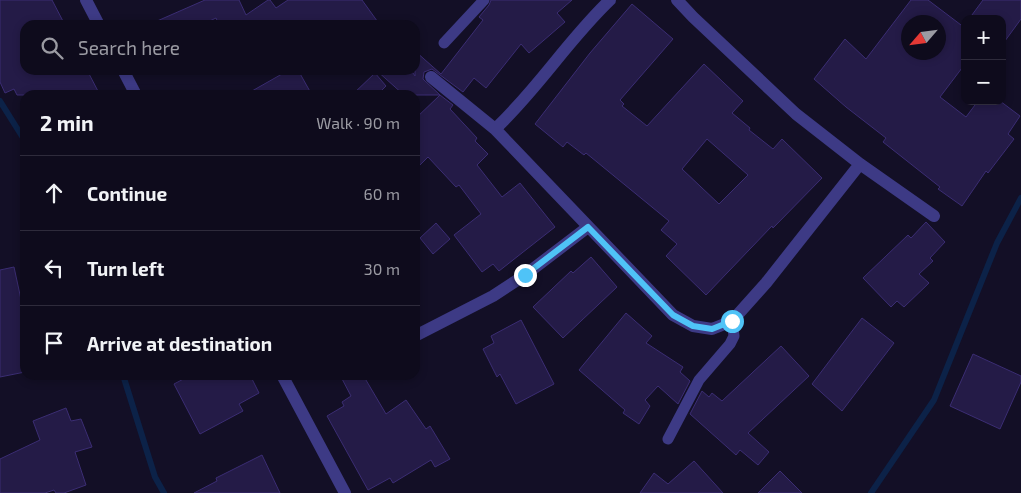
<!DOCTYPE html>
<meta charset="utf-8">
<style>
body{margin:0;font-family:"Exo 2",sans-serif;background:#1c1929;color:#f1f3f6}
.controls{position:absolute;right:15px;top:15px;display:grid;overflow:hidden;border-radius:10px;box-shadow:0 2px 8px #0003}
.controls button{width:45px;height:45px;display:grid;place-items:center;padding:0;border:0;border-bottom:1px solid #2e2b3b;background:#0e0b1c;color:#f1f3f6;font:25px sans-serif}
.compass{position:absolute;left:901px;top:15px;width:45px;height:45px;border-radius:50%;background:#0e0b1c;box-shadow:0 2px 8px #0003;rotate:242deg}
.stop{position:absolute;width:15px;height:15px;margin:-11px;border:4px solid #4fc3f7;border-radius:50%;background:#fff}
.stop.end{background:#4fc3f7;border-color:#fff;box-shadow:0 1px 5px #0008}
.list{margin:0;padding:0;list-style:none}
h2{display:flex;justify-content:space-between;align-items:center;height:65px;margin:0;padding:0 20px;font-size:21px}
h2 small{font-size:16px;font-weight:400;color:#9b9ba3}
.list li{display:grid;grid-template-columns:32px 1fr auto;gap:15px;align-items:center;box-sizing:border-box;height:75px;padding:0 20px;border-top:1px solid #2e2b3b}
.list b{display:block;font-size:19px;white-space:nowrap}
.list em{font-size:16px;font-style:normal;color:#9b9ba3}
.icon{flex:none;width:28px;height:28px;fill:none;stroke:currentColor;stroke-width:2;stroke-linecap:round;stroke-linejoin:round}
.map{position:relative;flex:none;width:1021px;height:493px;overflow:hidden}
.search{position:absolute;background:#0e0b1c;box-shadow:0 2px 8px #0003;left:20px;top:20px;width:400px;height:55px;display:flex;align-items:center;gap:12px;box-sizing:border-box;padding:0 18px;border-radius:15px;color:#9b9ba3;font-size:19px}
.panel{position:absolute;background:#0e0b1c;box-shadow:0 2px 8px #0003;left:20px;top:90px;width:400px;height:290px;border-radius:15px}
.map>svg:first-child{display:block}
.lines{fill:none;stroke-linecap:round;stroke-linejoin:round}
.stream{stroke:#0c2248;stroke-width:6}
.building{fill:#241b47;stroke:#3b2d73;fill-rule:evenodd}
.service{stroke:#3d3a85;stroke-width:11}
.minor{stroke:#3d3a85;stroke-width:12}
.route{stroke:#4fc3f7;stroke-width:6}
</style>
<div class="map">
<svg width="1021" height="493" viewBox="0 0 1021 493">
<rect width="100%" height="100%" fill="#130f26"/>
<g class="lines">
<path class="stream" d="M0 101 25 141
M123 375 155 477 164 493
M871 493 934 400 997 243 1021 198"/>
</g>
<path class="building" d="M0 0H52L65 25H25V70H87L100 95H17L14 89 5 93 0 82Z
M205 0H239L246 15 268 0H270L276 8 288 0H362L380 25H219L216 18 201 25H148Z
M491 0H572L557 13 565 22 529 53 521 44 486 88 474 78 463 92 432 69 424 72 423 79 440 95H404L376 70H411L415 76V51L441 74 483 20 479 17 489 5Z
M911 0H928L965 28V64L940 97 966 117 978 101H1000L1020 116 1008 134 1014 139 988 173 986 171 962 206 938 189 940 187 883 142 886 138 846 107 814 79 845 39 866 59ZM908 22H938V52H908Z
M983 0H1021V19L1002 45V19H969Z
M632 4 673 39 620 100 624 104 622 106 647 126 704 64 743 101 732 113 750 128 749 130 773 149 782 139 822 178 773 228 772 226 706 295 666 256 677 244 661 230 669 221 586 153 584 155 567 142 563 147 535 124 590 53ZM707 139 748 175 719 204 682 169Z
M289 70H298L312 95H245Z
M375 73 386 86 377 95H352Z
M440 95 453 105 450 109 477 138 475 141 488 154 477 165 502 197 520 183 555 227 499 271 493 264 482 272 454 235 481 214 459 185 456 187 428 157 415 170V119Z
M926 222 945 242 930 258 933 261 919 274 929 283 904 307 897 301 891 307 863 278 908 235 911 238Z
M436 223 450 239 433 254 420 238Z
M591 257 617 287 563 338 533 307 571 271 573 273Z
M14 267 25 318V372L0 377V270Z
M626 313 652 336 646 343 683 367 680 372 690 381 678 404 658 386 645 400 650 406 639 424 623 413 625 410 579 370Z
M862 318 894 343 842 411 812 384Z
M521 320 554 384 516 404 500 374 497 377 483 349 494 343 491 336Z
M781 346 809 376 748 433 769 452 758 465 740 450 736 455 690 414 702 391 709 397 712 393 722 401Z
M973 354 1021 376V382L1000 429 950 406Z
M191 375H250L259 393 239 404 243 411 200 434 174 384Z
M340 375H363L386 414 406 400 426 429 430 426 450 459 435 467 431 460 393 483 390 478 368 490 327 416 344 406 342 402 351 396Z
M66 408 71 421 81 419 92 447 75 452 86 485 64 493H56L54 490 45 493H0V459L40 440 33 421Z
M262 455 280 493H194L217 481 216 478Z
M694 461 723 493H640L654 473 668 484Z
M780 471 802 493H758Z"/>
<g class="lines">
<path class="service" d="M444 43 484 0
M668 439 699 380 730 344 734 336 732 321"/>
<path class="minor" d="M86 0 99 25
M610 0C568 40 537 90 495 129L673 315 693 326 712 329 732 321 766 283 860 164
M677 0 693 17 796 114 860 164 934 216
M123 70 136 95
M431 77 495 129
M415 336 493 296 525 275 588 227
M282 375 345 493"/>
</g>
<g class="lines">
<path class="route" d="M525 275 588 227 673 315 693 326 712 329 732 321"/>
</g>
</svg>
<div class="controls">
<button>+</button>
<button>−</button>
</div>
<svg class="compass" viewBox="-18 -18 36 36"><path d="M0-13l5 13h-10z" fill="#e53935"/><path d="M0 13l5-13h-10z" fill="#9b9ba3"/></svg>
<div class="stop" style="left:732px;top:321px"></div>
<div class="stop end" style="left:525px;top:275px"></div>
<div class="search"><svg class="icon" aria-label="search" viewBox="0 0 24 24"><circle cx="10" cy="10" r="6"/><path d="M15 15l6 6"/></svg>Search here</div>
<section class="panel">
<h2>2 min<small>Walk · 90 m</small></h2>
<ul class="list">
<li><svg class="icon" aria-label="ahead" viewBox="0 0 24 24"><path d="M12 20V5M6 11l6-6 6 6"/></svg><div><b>Continue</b></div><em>60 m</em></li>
<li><svg class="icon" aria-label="left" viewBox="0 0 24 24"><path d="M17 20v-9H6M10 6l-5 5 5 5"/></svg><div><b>Turn left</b></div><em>30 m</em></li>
<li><svg class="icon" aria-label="arrive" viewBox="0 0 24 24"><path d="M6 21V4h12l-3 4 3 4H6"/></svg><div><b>Arrive at destination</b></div></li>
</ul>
</section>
</div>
